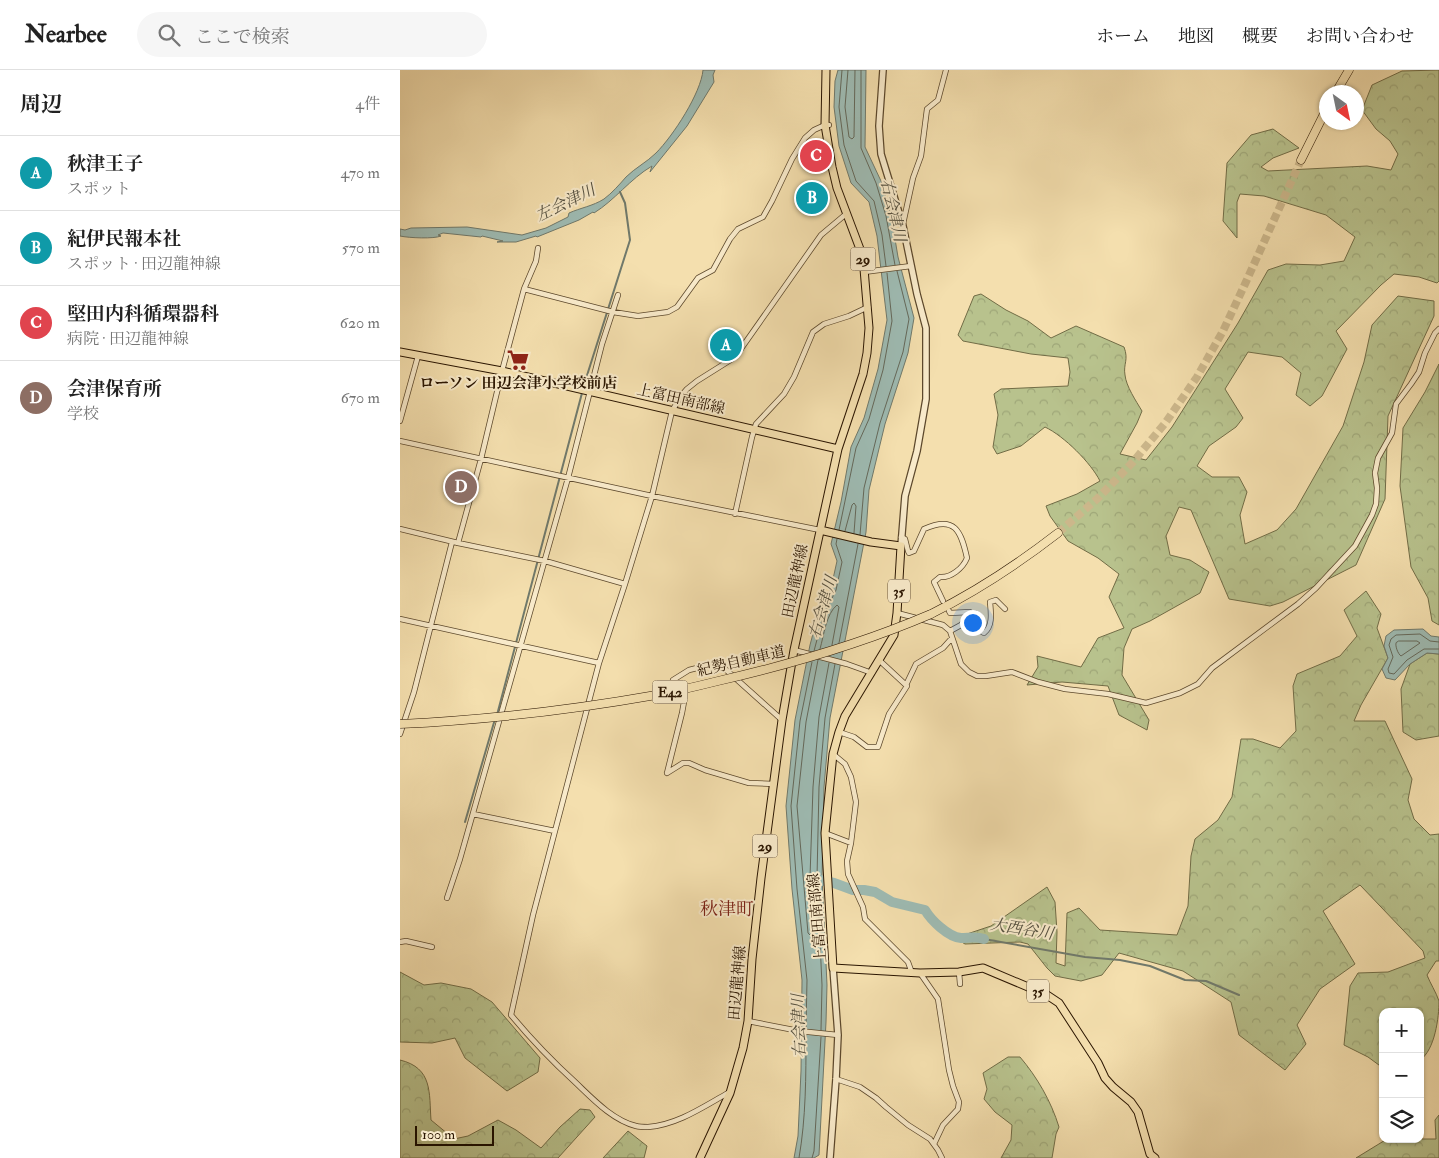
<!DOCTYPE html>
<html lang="ja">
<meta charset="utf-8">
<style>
body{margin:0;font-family:"IM FELL Double Pica","Noto Serif JP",serif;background:#f6f6f6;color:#222}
.controls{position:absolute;right:15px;bottom:15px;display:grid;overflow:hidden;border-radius:10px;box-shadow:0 1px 4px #0004}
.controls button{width:45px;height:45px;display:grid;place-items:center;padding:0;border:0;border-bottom:1px solid #e0e0e0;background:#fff;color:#222;font:25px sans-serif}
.compass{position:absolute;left:919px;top:15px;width:45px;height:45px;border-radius:50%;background:#fff;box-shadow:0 1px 4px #0004;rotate:147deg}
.scale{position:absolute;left:15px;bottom:12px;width:79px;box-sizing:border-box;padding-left:5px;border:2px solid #2a1500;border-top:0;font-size:14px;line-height:18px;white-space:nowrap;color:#2a1500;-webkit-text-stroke:4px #f8eaca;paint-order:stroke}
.you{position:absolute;left:572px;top:552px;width:18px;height:18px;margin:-12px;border:4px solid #fff;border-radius:50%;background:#1a73e8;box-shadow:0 0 0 8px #1a73e833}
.badge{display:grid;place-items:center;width:32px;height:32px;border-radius:50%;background:#d93025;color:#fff;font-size:16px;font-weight:700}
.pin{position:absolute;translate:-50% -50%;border:2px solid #fff;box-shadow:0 1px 5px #0006}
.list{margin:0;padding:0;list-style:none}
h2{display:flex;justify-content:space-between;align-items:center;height:65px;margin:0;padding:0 20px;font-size:21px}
h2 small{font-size:16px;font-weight:400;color:#767676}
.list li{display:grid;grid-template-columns:32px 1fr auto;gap:15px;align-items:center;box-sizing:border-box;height:75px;padding:0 20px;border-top:1px solid #e0e0e0}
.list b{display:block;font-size:19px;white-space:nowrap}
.list p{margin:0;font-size:16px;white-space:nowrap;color:#767676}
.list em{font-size:16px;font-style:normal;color:#767676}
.icon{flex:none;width:28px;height:28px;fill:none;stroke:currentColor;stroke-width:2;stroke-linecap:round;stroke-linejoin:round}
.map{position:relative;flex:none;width:1039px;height:1088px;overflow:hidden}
header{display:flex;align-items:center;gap:30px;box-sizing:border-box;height:70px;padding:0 25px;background:#fff;border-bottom:1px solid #e0e0e0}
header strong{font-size:24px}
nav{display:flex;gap:28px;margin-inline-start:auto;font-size:18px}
.search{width:350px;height:45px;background:#f6f6f6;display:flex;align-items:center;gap:12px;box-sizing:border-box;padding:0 18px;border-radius:28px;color:#767676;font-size:19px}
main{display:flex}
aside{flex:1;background:#fff}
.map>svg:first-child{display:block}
.forest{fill:url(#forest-crowns);stroke:#716c46}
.water{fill:#9ebbb3;stroke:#70796b}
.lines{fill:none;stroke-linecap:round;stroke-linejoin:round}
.shore{stroke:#64685a;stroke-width:1}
.stream{stroke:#70796b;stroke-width:2}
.river{stroke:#9ebbb3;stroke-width:10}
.motorway-tunnel{stroke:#ccb78b;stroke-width:8;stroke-dasharray:8 4;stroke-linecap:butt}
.minor-casing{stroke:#5c482c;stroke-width:6}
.tertiary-casing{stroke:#5c482c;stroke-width:8}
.primary-casing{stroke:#2a1500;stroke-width:9}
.motorway-casing{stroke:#2a1500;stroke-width:9}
.minor{stroke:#f8eaca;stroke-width:4.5}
.tertiary{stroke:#f8eaca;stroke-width:5.5}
.primary{stroke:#f4dfae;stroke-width:7}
.motorway{stroke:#f4dfae;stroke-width:8}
.motorway-bridge-casing{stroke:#2a1500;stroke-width:9;stroke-linecap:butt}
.motorway-bridge{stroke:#f4dfae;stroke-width:8}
.labels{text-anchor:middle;stroke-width:4;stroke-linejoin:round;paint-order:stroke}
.shield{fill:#f8eaca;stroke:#68553d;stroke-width:1}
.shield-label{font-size:14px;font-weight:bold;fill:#2a1500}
.poi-label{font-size:15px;font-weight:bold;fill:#2a1500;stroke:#f8eaca}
.street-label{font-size:15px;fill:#2a1500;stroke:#f8eaca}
.water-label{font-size:16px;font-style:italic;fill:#534f3f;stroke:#f8eaca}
.quarter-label{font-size:18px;fill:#7a1f14;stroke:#f8eaca}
</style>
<header>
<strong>Nearbee</strong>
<div class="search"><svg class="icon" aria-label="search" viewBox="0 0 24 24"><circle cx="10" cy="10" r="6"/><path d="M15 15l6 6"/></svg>ここで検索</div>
<nav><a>ホーム</a><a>地図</a><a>概要</a><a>お問い合わせ</a></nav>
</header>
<main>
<aside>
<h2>周辺<small>4件</small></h2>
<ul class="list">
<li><span class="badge" style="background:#0f9aa8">A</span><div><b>秋津王子</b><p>スポット</p></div><em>470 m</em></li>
<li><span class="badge" style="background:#0f9aa8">B</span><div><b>紀伊民報本社</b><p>スポット · 田辺龍神線</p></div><em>570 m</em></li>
<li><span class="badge" style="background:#e0444e">C</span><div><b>堅田内科循環器科</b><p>病院 · 田辺龍神線</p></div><em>620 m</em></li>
<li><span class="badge" style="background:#8d6e63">D</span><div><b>会津保育所</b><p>学校</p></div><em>670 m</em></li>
</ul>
</aside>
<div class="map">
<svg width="1039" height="1088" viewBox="0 0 1039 1088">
<defs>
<pattern id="forest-crowns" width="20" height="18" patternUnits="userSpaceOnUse" patternTransform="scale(1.25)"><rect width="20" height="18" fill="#b8c28d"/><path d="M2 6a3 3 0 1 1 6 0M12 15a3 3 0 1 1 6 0" fill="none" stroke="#9ea678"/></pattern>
</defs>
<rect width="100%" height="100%" fill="#f4dfae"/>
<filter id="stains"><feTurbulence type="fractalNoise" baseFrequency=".004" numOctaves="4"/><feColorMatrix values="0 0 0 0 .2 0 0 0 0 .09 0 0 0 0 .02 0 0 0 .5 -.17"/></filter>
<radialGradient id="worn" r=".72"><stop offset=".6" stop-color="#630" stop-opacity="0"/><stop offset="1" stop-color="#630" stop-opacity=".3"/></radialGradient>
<path class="forest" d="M1039 0V211L1037 213 1019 207 994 204 981 215 936 261 947 279 922 326 910 336 896 325 901 303 882 287 848 282 825 319 843 348 836 357 809 376 797 396 812 407H839L847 422 840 445 845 474 877 460 896 439 943 356 964 292 972 255 998 226 1034 231V246L988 346 985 429 956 495 883 532 870 536 829 529 791 440 779 437 766 466 770 485 790 490 809 502 800 523 750 551 732 559 724 578 722 605 749 650 747 660 719 645 708 616 662 612 627 615 638 597 637 586 681 597 698 568 724 558 709 527 719 504 698 488 668 471 650 446 646 436 677 424 700 411C691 393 664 366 645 357L621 376 597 384 593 377 598 345 594 324 601 319 668 316 670 302 668 288 631 284 563 271 558 265 574 226 581 224 606 240 628 251 651 268 676 256 724 277C729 290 723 294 725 305 726 316 736 331 742 341L737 353 720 384 746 390 772 357 838 253 868 200 886 194 920 195 944 191 955 167 926 145 864 126 840 124 837 132V168L823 151 827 93 851 65 873 59 899 78 873 88 861 97 868 101 967 96 991 100 998 84 990 71 976 59 962 40 972 15 1002 1Z
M1039 294V555L1032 551 1028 528 1011 497 1000 416 1003 358 1025 322Z
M966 521 981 544 977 558 988 588 961 635 954 651H985L1012 709 1008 730 1014 749 1030 765 1039 764V891H1036L1027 905C1030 913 1036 922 1039 931 1039 947 1035 980 1020 990V942H983V998L968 987 944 975 950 916 958 903 988 902 1025 888 1023 881 960 815 923 841 955 894 920 919 897 955 906 974 885 1000 839 965 831 932 783 901 719 883 702 905 681 911 655 906 647 898 628 874 620 872 565 874 555 868 591 856 647 817 655 832 657 862 656 893 665 896 667 843 679 838 700 860 777 865 788 836 791 786 795 769 818 750 832 727 841 669H853L880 678 896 661 893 616 897 604 940 586 957 566 944 540Z
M1027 583 1039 584V666L1016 670 1003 662 1001 619 1010 594Z
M0 902 24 915 41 913 71 919 92 932 140 988 138 1002 107 1021 65 988 55 968 32 973 0 972Z
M608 987H620C637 1007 651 1031 659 1057L656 1064 652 1088H601L611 1070 612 1055 595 1042 584 1029 587 1019 583 1003Z
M0 990C33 998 29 1023 31 1050L54 1069 68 1066 98 1050 116 1060 141 1078 160 1057 180 1039 190 1040 195 1047 158 1088H0Z
M1039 1045V1088H956L987 1069H1036L1035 1050Z
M228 1061 247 1076 244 1088H203Z"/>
<path class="water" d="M303 0H315L313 5 314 12 287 56 250 102 252 96C230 109 215 130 194 143L193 142 179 150 137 167 136 166 116 172H97L103 171 82 166 81 167 43 163 38 165 41 166C34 169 9 168 0 166V159L5 160 11 158 67 157 122 165 146 158 168 147 169 143C180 138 193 136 204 129 212 123 219 115 226 107 235 98 247 92 256 83 273 66 301 23 303 0Z
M438 0H466L465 77 481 111 491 145 498 187 514 248 508 283 485 354 469 420 466 462 430 648 424 717 422 807 427 915 426 952 419 1085 414 1088H394L398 1066 401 1001 402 910 392 819 386 736 395 650 410 575 418 545 431 518 437 491 431 474 441 432 451 377 464 348 478 299 487 250 477 166 469 132 451 113 439 76 434 37 435 11Z
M1023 559 1031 566 1039 567V584L1027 583 1010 594 995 610 986 608 982 599 988 588 984 576 986 566 994 560Z"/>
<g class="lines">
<path class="shore" d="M442 0 439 37 444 75 456 111 474 131 482 165 486 196
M448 0 445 37 449 67 452 69 454 67 455 0
M461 0V78L476 113 486 146 495 195
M439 460 456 378 469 349 483 300 492 251 487 203
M445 461 452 435 454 433 456 436 454 463
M460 465 464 418 480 353 503 282 509 249 497 201
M999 571H1017L1020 573 1001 586C998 584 995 576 996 573Z
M1039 572 1030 571 1020 564 996 565 991 569 989 575 993 587 988 599 989 603 994 604 1007 590 1024 579H1039
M439 573 458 474
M420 579C424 565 426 544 437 535L439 537 432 575
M414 581 423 547 436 520 442 492 436 474 437 469
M418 590 406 652 397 736 408 863 410 865 413 863 410 807 413 717 419 647 429 593
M406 958 407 910 397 819 391 736 400 651 412 592
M421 960 422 915 417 807 419 717 425 648 435 594
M399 1088C406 1048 406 1006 406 965
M412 1088 414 1081 421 967"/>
<path class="stream" d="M183 318 230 170 225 133 220 122
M97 645 182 323
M65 752 95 649
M584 869 685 887 720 890 750 896 785 910 806 911 839 925"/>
<path class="river" d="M409 808 434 813 453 820H464L475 822 492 832 525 840C531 850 548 867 561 868 569 868 576 866 584 869"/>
<path class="motorway-tunnel" d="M658 463 698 428 733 392 766 352 797 307 823 261 845 214 901 90"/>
<g class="minor-casing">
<path id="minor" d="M503 154 513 108 521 86 527 39 538 30 546 0
M464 202 511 196
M124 219 213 242 238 246 268 242 277 237 298 208 313 200 330 169 338 159 363 147 372 131 392 89 405 68 414 60 425 55H429
M0 351 18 286
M0 371 252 426 420 460
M335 444 352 367 356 354 384 324 394 307 413 262 424 254 449 246 468 237
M0 459 58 473 145 491 225 514
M501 467 505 469 508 481 509 483 514 481 524 459C555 445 561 461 567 488 563 498 551 508 540 507L534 512 543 531
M58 473 81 389 102 301 124 219 136 191 138 178
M549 541 550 543 570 542 571 543
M497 543 543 555 550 561 561 594 569 602 577 606H586L612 602 638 612 665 619 708 624 746 633 780 623 798 614 812 598 898 534 916 518 955 476 972 445 976 434 977 418 975 403 978 388 992 363 996 334 1011 314 1019 302 1025 283 1035 263 1039 259
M0 549 199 593
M550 561 561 555 571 543H575L580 546 579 560 584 563C593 556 591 543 590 532L596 530 605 539
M394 580 447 594 472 603
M506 615 516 594 543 578 552 568
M439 662 454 667 467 677H478L489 644 507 616 479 590
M0 664 14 622 52 472
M433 684 445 694 451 707 456 732 451 773 447 791 448 804 463 837 465 849 508 892 512 903
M267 703 282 643 284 632 273 610 289 600 313 594 324 598 382 650
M267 703 283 693H289L305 700 349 713 374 714
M73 744 155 761
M425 763 451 773
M47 828 60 789 168 408 202 274 218 225
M0 872 6 871 32 877
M559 902 560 914
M520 903 538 929 549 1000 553 1016 559 1032 558 1039 543 1055 534 1074
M348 951 399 961 438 965
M436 1009 460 1017 476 1028 486 1037 508 1055 530 1069 538 1080 542 1088
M328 1023C303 1037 277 1055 248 1057 244 1057 240 1057 236 1056 212 1050 192 1028 175 1012 152 991 131 969 111 945L133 845 199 593 225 514 252 426 272 341 281 326 287 319 297 311 332 289 338 283 421 165 446 144"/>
</g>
<g class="tertiary-casing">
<path id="tertiary" d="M483 0 479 56 481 84 503 156 517 224 526 258V329L517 381 505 426 501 476
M430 1088 436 1009 438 965 433 898"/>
</g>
<g class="primary-casing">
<path id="primary" d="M0 282 102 301 438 379
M420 460 471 472 501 476 497 543 494 565 445 646 439 662 433 684 425 763 433 898 520 903 559 902 583 898 647 925 659 933 698 993 705 1008 713 1017 731 1032 738 1042 750 1084 755 1088
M300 1088 330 1023 343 978 348 951 352 889 361 808 382 650 394 580 438 379 463 304 467 283 469 258 463 187 437 118 432 97 425 55 426 0"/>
</g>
<g class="motorway-casing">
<path id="motorway" d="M936 22 949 0
M901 90 926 40
M531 544C577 521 618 494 658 463"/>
</g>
<use href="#minor" class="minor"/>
<use href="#tertiary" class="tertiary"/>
<use href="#primary" class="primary"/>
<use href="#motorway" class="motorway"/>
<g class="motorway-bridge-casing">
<path id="motorway-bridge" d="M0 654C86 650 171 640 256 625 277 621 298 616 318 611 392 594 461 574 531 544"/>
</g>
<use href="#motorway-bridge" class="motorway-bridge"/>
</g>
<defs>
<g id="supermarket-bare" transform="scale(1.725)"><path d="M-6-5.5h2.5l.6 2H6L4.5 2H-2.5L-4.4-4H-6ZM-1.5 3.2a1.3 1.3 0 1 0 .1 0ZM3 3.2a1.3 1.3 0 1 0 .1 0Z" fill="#8f2418" stroke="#f8eaca" stroke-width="2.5" paint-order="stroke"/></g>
</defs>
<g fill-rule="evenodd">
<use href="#supermarket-bare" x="118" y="290"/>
</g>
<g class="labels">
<g class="shield">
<rect x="450.5" y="177.5" width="25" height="23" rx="4"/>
<rect x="488" y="509.5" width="22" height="23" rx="4"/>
<rect x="252.5" y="610.5" width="35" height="23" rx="4"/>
<rect x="352.5" y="764.5" width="25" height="23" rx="4"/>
<rect x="627" y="909.5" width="22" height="23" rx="4"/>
</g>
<g class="shield-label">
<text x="463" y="194">29</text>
<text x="499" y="526">35</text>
<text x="270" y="627">E42</text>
<text x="365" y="781">29</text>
<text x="638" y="926">35</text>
</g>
<g class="poi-label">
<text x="118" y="318">ローソン 田辺会津小学校前店</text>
</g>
<g class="street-label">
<text transform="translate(281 329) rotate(13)" y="5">上富田南部線</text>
<text transform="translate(395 511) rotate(-78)" y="5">田辺龍神線</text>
<text transform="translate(341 591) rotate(-13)" y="5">紀勢自動車道</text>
<text transform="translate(417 848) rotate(-95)" y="5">上富田南部線</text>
<text transform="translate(337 913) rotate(-85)" y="5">田辺龍神線</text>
</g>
<g class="water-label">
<text transform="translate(165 132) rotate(-26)" y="6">左会津川</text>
<text transform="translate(494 140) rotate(77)" y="6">右会津川</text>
<text transform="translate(422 537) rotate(-74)" y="6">右会津川</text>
<text transform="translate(622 858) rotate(9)" y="6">大西谷川</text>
<text transform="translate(398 956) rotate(-92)" y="6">右会津川</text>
</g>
<g class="quarter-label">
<text x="327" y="845">秋津町</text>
</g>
</g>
<rect width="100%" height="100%" filter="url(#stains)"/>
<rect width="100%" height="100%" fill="url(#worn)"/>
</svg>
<div class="controls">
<button>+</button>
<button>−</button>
<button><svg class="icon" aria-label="layers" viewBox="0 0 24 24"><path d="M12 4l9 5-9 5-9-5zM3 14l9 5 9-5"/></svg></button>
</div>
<svg class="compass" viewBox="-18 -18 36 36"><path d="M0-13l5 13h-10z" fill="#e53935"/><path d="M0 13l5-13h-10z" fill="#767676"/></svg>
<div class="scale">100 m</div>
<div class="you"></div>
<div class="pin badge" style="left:326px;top:275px;background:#0f9aa8">A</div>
<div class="pin badge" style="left:412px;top:128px;background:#0f9aa8">B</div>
<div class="pin badge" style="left:416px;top:86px;background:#e0444e">C</div>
<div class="pin badge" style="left:61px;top:417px;background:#8d6e63">D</div>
</div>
</main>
